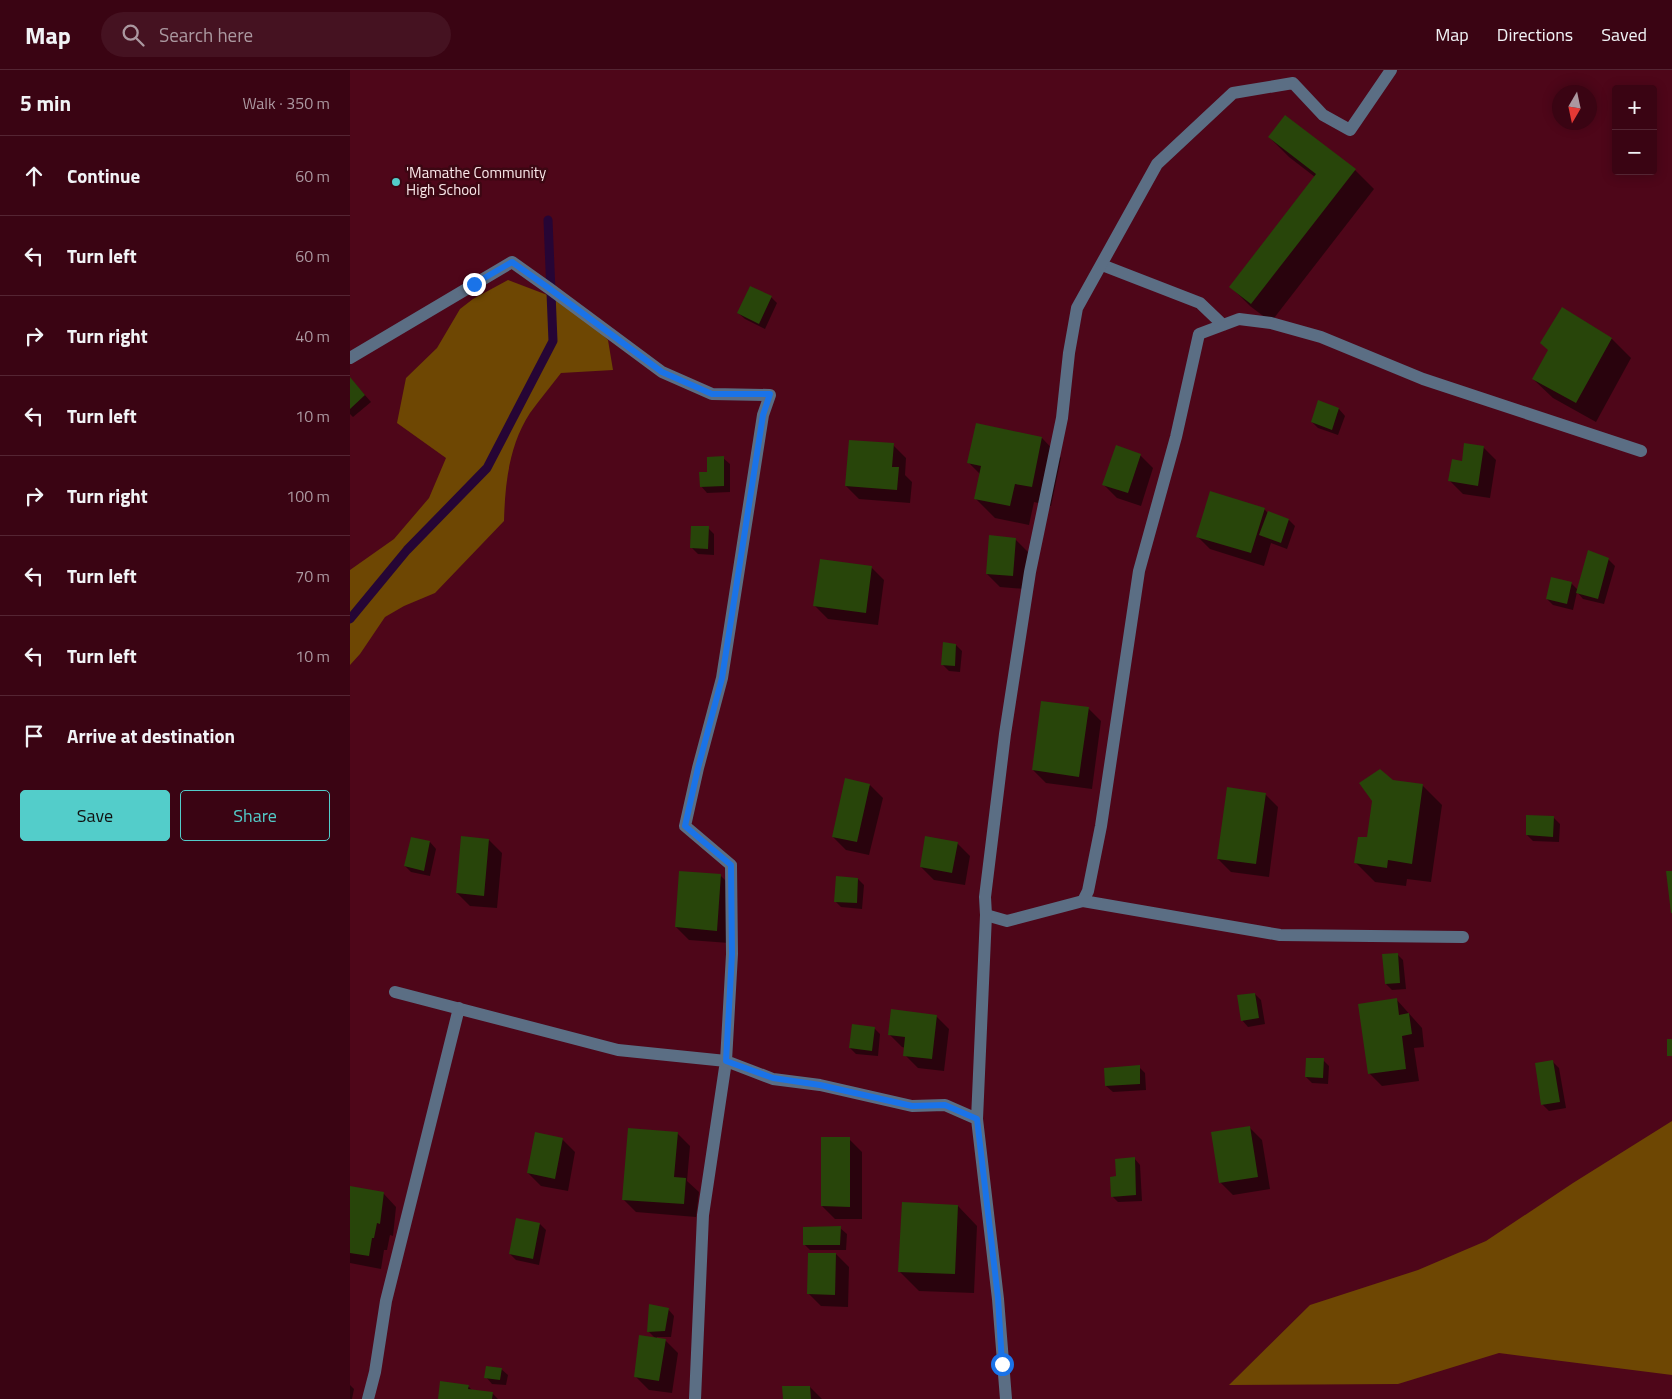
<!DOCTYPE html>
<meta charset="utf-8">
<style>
body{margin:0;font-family:"Titillium Web",sans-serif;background:#451221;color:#f1f3f6}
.controls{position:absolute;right:15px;top:15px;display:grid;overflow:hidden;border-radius:5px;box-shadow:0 2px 12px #0003}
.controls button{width:45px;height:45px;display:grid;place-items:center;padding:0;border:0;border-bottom:1px solid #542533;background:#3a0413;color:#f1f3f6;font:25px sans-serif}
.compass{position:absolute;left:1202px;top:15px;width:45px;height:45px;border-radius:50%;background:#3a0413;box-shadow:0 2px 12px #0003;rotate:189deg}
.stop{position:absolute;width:15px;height:15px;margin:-11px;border:4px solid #1a73e8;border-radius:50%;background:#fff}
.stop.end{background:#1a73e8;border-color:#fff;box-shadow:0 1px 5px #0008}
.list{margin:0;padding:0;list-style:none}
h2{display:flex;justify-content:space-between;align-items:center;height:65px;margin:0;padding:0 20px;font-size:21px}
h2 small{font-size:16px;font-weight:400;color:#ab98a0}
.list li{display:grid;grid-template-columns:32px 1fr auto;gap:15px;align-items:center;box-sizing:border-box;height:80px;padding:0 20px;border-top:1px solid #542533}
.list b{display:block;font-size:19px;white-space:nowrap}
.list em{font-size:16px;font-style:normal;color:#ab98a0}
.actions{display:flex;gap:10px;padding:15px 20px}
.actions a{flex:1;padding:11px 0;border:1px solid #53cdca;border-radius:5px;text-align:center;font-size:18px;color:#53cdca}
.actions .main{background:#53cdca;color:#111}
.icon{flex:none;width:28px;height:28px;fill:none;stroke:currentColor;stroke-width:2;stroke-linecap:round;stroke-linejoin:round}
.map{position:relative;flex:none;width:1322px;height:1329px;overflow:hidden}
header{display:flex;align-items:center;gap:30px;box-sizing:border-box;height:70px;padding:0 25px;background:#3a0413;border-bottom:1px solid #542533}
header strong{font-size:24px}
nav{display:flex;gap:28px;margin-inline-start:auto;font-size:18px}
.search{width:350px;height:45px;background:#451221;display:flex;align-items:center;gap:12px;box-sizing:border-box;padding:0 18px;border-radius:28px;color:#ab98a0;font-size:19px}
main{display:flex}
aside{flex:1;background:#3a0413}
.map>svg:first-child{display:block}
.green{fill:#6e4703}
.shadow{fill:#0007}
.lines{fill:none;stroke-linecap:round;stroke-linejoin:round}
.stream{stroke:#260535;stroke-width:9}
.building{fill:#28450a}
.lane{stroke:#5b6e84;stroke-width:12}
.street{stroke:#5b6e84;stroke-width:12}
.route{stroke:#1a73e8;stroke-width:6}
.poi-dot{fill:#53cdca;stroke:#3c0713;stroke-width:2}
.labels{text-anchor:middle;stroke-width:5;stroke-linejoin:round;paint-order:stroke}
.poi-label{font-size:15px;fill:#fbe8ea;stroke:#3c0713;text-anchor:start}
</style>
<header>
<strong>Map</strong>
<div class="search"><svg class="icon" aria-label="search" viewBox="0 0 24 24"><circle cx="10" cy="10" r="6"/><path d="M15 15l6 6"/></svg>Search here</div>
<nav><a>Map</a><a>Directions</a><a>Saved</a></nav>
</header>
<main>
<aside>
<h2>5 min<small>Walk · 350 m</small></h2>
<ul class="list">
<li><svg class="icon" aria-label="ahead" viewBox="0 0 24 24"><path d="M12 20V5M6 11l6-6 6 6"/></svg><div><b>Continue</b></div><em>60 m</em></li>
<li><svg class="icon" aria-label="left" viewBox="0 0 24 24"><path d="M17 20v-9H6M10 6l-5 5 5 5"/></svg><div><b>Turn left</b></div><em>60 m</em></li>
<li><svg class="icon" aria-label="right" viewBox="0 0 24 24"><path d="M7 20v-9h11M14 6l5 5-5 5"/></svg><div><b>Turn right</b></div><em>40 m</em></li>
<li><svg class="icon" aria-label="left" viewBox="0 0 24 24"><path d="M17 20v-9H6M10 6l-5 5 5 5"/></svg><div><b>Turn left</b></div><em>10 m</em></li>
<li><svg class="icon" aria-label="right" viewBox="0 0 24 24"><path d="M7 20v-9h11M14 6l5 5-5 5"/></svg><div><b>Turn right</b></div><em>100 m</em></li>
<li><svg class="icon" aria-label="left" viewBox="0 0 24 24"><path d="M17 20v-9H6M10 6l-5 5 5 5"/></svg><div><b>Turn left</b></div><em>70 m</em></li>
<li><svg class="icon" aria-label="left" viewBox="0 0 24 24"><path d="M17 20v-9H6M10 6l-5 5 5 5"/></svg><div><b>Turn left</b></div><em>10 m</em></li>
<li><svg class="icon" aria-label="arrive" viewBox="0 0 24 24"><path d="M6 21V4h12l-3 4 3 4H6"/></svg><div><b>Arrive at destination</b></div></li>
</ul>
<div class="actions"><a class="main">Save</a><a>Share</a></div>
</aside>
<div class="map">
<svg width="1322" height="1329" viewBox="0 0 1322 1329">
<rect width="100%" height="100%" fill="#4e0619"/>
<path class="green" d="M158 210 221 234 258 270 263 300 211 303C201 316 190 329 180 343 159 375 155 414 154 451L85 523 54 536 35 547 10 584 0 595V500L44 469 79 428 96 388 47 353 56 308 87 278 110 239 123 229Z
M1322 1051V1305L1149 1283 1048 1314 879 1315 960 1235 1068 1200 1136 1171 1223 1113Z"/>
<path class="shadow" d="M919 67 1005 100 1024 119 921 252 900 236 881 217 965 107 939 87Z
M421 227 427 233 415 259 395 249 388 243Z
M1212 239 1262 269 1281 288 1246 352 1203 328 1183 309 1199 280Z
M0 308 21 332 3 347 0 344Z
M969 332 989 339 995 346 988 365 968 358 962 352Z
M627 354 692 368 711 388 701 436 684 432 679 455 645 448 625 428 630 404 619 393Z
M543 375 556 388 555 405 562 412 560 433 509 429 496 416Z
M1133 377 1146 390 1140 428 1113 424 1100 411 1113 392Z
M790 385 803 398 791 436 767 428 754 415Z
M373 388 380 394V422L357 423 351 416 358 403Z
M914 439 918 443 939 450 945 456 937 479 921 473 914 496 860 479 847 466Z
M358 458 364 464V485L348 484 342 478Z
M665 469 678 482 675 519 650 517 637 504Z
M1258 489 1265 496 1254 534 1233 529 1227 522 1223 540 1203 535 1197 529 1221 513 1228 520Z
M521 497 534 510 528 555 478 549 465 536Z
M606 575 612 581 610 602 599 601 592 594Z
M738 638 751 651 742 719 696 713 683 700Z
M1043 712 1072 715 1092 735 1081 812 1057 809 1056 816 1025 812 1005 792 1018 769Z
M520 715 533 728 519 785 496 780 483 767Z
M915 724 928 737 919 807 881 802 868 789Z
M1204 748 1210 754 1209 772 1183 771 1177 765Z
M62 768 80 772 86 779 80 806 61 802 55 796Z
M139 770 152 783 147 838 120 836 107 823Z
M607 773 620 786 615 815 584 810 571 797Z
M371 806 384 819 379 873 339 870 326 857Z
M508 809 514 815 512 839 491 837 485 831Z
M1047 884 1053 890 1056 919 1042 920 1036 914Z
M905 924 911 930 915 954 898 957 892 950Z
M1046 929 1072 958 1074 977 1064 978 1069 1011 1032 1016 1019 1003Z
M586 946 599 959 594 1001 568 998 555 985 556 978 552 977 539 964Z
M524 958 530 964 528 986 506 984 500 978Z
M973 990 979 996 978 1014 962 1013 956 1007Z
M1203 992 1209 998 1216 1038 1199 1041 1192 1034Z
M789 997 795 1003 796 1020 763 1022 756 1016Z
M899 1057 912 1070 920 1119 883 1125 870 1112Z
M327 1063 340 1076 337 1111 349 1122 346 1147 286 1142 273 1129Z
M212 1069 225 1082 218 1121 191 1116 178 1103Z
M499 1069 512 1082V1149H485L472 1136Z
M784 1088 790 1095 792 1131 768 1132 762 1126 767 1107Z
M0 1117 33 1123 46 1137 43 1166 40 1165 37 1180H34L31 1199 0 1193Z
M608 1136 627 1156 624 1223 569 1221 549 1201Z
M190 1154 196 1160 189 1195 166 1190 160 1184Z
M490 1158 497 1164 496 1180H460L454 1174Z
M486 1184 499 1197 498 1237 471 1236 458 1223Z
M318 1239 324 1246 321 1267H307V1269L315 1270 328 1283 322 1323 299 1320 286 1307 306 1269 298 1261Z
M151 1299 158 1305 156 1315 142 1314 136 1307Z
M0 1315 4 1319 2 1329H0Z
M118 1316 122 1320 142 1323 148 1329H90Z
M460 1317 472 1329H434Z"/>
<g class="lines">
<path class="stream" d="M0 549 57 480 137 398 203 271 198 150"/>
</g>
<path class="building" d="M935 45 1006 99 901 234 879 217 966 104 918 67Z
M400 216 422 226 409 254 387 243Z
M1212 237 1262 268 1226 333 1182 309 1198 280 1190 273Z
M0 307 15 325 0 339Z
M968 330 989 338 982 360 961 352Z
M626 353 692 367 682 417 665 414 660 436 624 429 631 396 617 393Z
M499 370 544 373 542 397H549L547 420 495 416Z
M1114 373 1134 376 1128 416 1098 411 1102 389 1112 391Z
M766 375 791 384 778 423 752 415Z
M374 386V416L350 417 349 402H357V387Z
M860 421 915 438 901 483 846 467Z
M918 441 939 449 931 473 909 465Z
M341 456H359L358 479 340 478Z
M639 465 666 468 663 506 636 504Z
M1238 480 1259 488 1248 529 1226 523Z
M470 489 522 496 516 543 463 536Z
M1201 507 1222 512 1217 534 1196 529Z
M593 572 606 574 605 596 591 595Z
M691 631 739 637 729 707 682 700Z
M1030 699 1043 710 1073 714 1062 794 1038 790 1037 798 1004 793 1008 767H1017L1022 731 1009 713Z
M495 708 520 714 507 772 482 767Z
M877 717 916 723 906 794 867 789Z
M1176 745 1204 746 1203 767 1176 765Z
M111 766 139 769 134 826 106 823Z
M575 766 608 772 602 803 570 797Z
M61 767 80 771 74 801 54 796Z
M329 801 371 804 367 861 325 857Z
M1316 801H1322V843H1321Z
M486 806 508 808 507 833 484 832Z
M1048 883 1050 913 1035 914 1032 884Z
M905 923 909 948 891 951 887 925Z
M1047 928 1049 945 1059 943 1062 964 1052 966 1056 999 1018 1004 1008 934Z
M541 939 587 945 582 989 553 986 555 967 538 965Z
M502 954 525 957 522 981 499 978Z
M1317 969H1322V986H1317Z
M956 988H974L973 1008 955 1007Z
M1203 990 1210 1032 1191 1035 1185 993Z
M790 995V1014L755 1016 754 998Z
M900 1056 908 1107 869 1113 861 1062Z
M278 1058 328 1062 324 1107 336 1108 334 1134 272 1130Z
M185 1062 213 1068 205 1109 177 1103Z
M471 1067H500V1137L471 1136Z
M785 1087 786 1125 761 1127 760 1107 766 1106 765 1089Z
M0 1116 34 1122 30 1154 27 1153 24 1168H22L19 1186 0 1183Z
M552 1132 608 1135 605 1204 548 1202Z
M166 1148 190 1153 183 1189 159 1184Z
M491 1156 490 1175H453V1157Z
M458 1183H486L485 1225 457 1224Z
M299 1234 319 1238 315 1261 297 1262Z
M289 1265 316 1269 309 1311 284 1307Z
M136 1296 152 1298 150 1310 134 1308Z
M90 1311 119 1315 118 1319 143 1322 142 1329H88Z
M432 1316H460L461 1329H433Z"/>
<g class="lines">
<path class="lane" d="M752 195 850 233 873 255
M733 831 738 821 751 756 789 501 826 367 849 264 889 249 921 253 971 267 1073 309 1291 381
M636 845 657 851 733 831 930 865 1113 867
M45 922 268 980 376 991 353 1145 345 1329
M18 1329 25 1302 36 1231 109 938"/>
<path class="street" d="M0 288 162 192 200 219 312 302 362 324 420 325 413 345 372 608 348 698 335 756 381 795 382 884 376 991 423 1009 470 1015 562 1036 595 1035 627 1049
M656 1329 648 1229 627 1049 636 845 635 827 655 664 680 502 712 348 719 283 727 238 807 94 883 23 943 13 973 45 1000 60 1041 0"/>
</g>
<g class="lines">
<path class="route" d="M124 214 162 192 200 219 312 302 362 324H420L413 345 372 608 348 698 335 756 381 795 382 884 376 991 423 1008 470 1015 562 1036 595 1035 627 1049 648 1228 652 1294"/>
</g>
<circle class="poi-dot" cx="46" cy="112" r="5"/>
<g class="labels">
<g class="poi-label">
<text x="56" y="108">'Mamathe Community<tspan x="56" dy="17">High School</tspan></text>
</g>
</g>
</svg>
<div class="controls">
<button>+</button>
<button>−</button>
</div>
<svg class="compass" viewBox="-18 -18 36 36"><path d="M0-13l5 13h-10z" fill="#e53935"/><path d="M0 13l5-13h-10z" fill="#ab98a0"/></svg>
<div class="stop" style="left:652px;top:1294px"></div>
<div class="stop end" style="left:124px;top:214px"></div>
</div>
</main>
